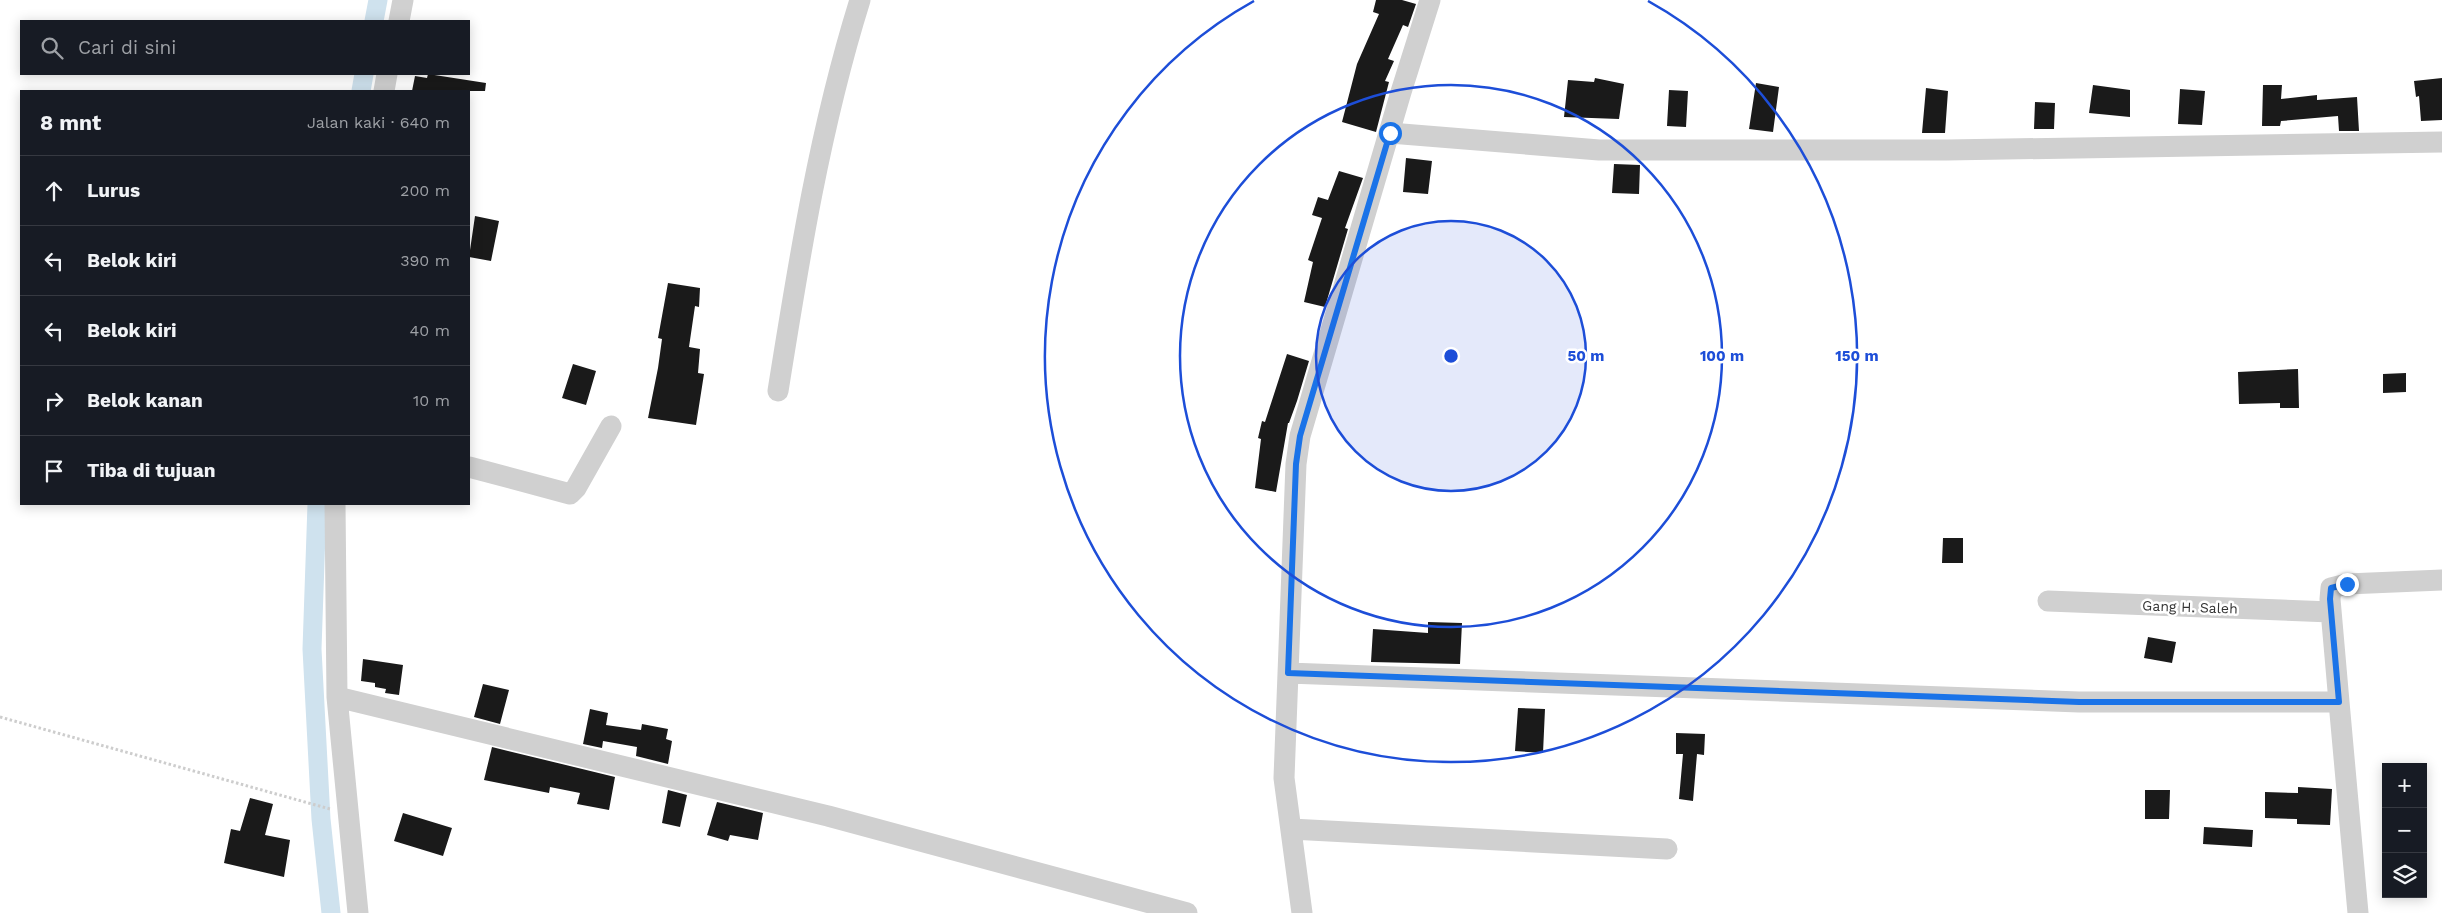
<!DOCTYPE html>
<html lang="id">
<meta charset="utf-8">
<style>
body{margin:0;font-family:"Work Sans",sans-serif;background:#242831;color:#f1f3f6}
.controls{position:absolute;right:15px;bottom:15px;display:grid;overflow:hidden;border-radius:0px;box-shadow:0 2px 12px #0003}
.controls button{width:45px;height:45px;display:grid;place-items:center;padding:0;border:0;border-bottom:1px solid #363941;background:#171b24;color:#f1f3f6;font:25px sans-serif}
.stop{position:absolute;width:15px;height:15px;margin:-11px;border:4px solid #1a73e8;border-radius:50%;background:#fff}
.stop.end{background:#1a73e8;border-color:#fff;box-shadow:0 1px 5px #0008}
.list{margin:0;padding:0;list-style:none}
h2{display:flex;justify-content:space-between;align-items:center;height:65px;margin:0;padding:0 20px;font-size:21px}
h2 small{font-size:16px;font-weight:400;color:#9ea1a6}
.list li{display:grid;grid-template-columns:32px 1fr auto;gap:15px;align-items:center;box-sizing:border-box;height:70px;padding:0 20px;border-top:1px solid #363941}
.list b{display:block;font-size:19px;white-space:nowrap}
.list em{font-size:16px;font-style:normal;color:#9ea1a6}
.icon{flex:none;width:28px;height:28px;fill:none;stroke:currentColor;stroke-width:2;stroke-linecap:round;stroke-linejoin:round}
.map{position:relative;flex:none;width:2442px;height:913px;overflow:hidden}
.search{position:absolute;background:#171b24;box-shadow:0 2px 12px #0003;left:20px;top:20px;width:450px;height:55px;display:flex;align-items:center;gap:12px;box-sizing:border-box;padding:0 18px;border-radius:0px;color:#9ea1a6;font-size:19px}
.panel{position:absolute;background:#171b24;box-shadow:0 2px 12px #0003;left:20px;top:90px;width:450px;height:415px;border-radius:0px}
.map>svg:first-child{display:block}
.lines{fill:none;stroke-linecap:round;stroke-linejoin:round}
.canal{stroke:#cfe2ee;stroke-width:19}
.building{fill:#1a1a1a}
.path{stroke:#cdcdcd;stroke-width:3;stroke-dasharray:2.5 2.5;stroke-linecap:butt}
.street{stroke:#d0d0d0;stroke-width:21}
.route{stroke:#1a73e8;stroke-width:6}
.ring{fill:none;stroke:#1d4ed8;stroke-width:2.5}
.labels{text-anchor:middle;stroke-width:5;stroke-linejoin:round;paint-order:stroke}
.street-label{font-size:14px;fill:#333;stroke:#fff}
.centre{fill:#1d4ed8;stroke:#fff;stroke-width:2.5}
.ring-label{font-size:15px;text-anchor:middle;font-weight:bold;fill:#1d4ed8;stroke:#fff;stroke-width:5;stroke-linejoin:round;paint-order:stroke}
</style>
<div class="map">
<svg width="2442" height="913" viewBox="0 0 2442 913">
<rect width="100%" height="100%" fill="#fff"/>
<g class="lines">
<path class="canal" d="M374 21 378 0
M361 91 364 74
M317 504 312 649 321 819 331 913"/>
</g>
<path class="building" d="M1376 0H1402L1416 4 1408 27 1403 25 1388 59 1394 61 1385 81 1389 82 1376 132 1342 122 1357 64 1379 14 1373 12Z
M428 74 486 83 485 91H412L415 76 427 78Z
M1595 78 1624 84 1619 119 1564 117 1568 80 1594 82Z
M2442 78V120L2421 121 2419 96 2416 97 2414 81Z
M1756 83 1779 87 1773 132 1749 129Z
M2093 85 2130 90V117L2089 113Z
M2263 85H2282L2281 99 2317 95V100L2357 97 2359 131H2339L2338 116 2281 121 2280 126H2262Z
M1926 88 1948 91 1945 133H1922Z
M2180 89 2205 91 2202 125 2178 124Z
M1669 90 1688 91 1686 127 1667 126Z
M2035 102 2055 103 2054 129H2034Z
M1406 158 1432 161 1428 194 1403 192Z
M1614 164 1640 165 1639 194 1612 193Z
M1339 171 1363 178 1345 228 1348 229 1325 307 1304 302 1313 262 1308 260 1322 218 1312 215 1318 197 1328 200Z
M475 216 499 221 491 261 469 257Z
M668 283 700 288 699 307 695 306 689 347 700 349 698 373 704 374 696 425 648 418 658 368 662 339 658 338Z
M1287 354 1309 361 1297 401 1289 423H1288L1276 492 1255 488 1261 439 1258 438 1262 421 1265 422Z
M573 364 596 371 586 405 562 398Z
M2298 369 2299 408H2280V403L2239 404 2238 372Z
M2406 373V392L2383 393V374Z
M1943 538H1963V563H1942Z
M1428 622 1462 623 1460 664 1371 662 1373 629 1428 633Z
M2148 637 2176 642 2172 663 2144 658Z
M363 659 403 665 399 695 385 693 386 689 375 687V683L361 681Z
M483 684 509 690 500 724 474 717Z
M1518 708 1545 709 1543 753 1515 751Z
M590 709 608 713 606 725 641 730 642 724 668 729 666 739 672 741 668 764 636 756 637 747 603 741 602 748 583 744Z
M1676 733 1705 734 1704 755 1697 754 1693 801 1679 799 1683 754H1676Z
M492 747 615 777 609 810 577 804 580 793 550 787 549 793 484 780Z
M2298 787 2332 789 2330 825 2297 824V819L2265 818V792L2298 793Z
M668 790 687 795 680 827 662 823Z
M2145 790H2170L2169 819H2145Z
M250 798 273 804 265 835 290 840 284 877 224 863 231 829 240 831Z
M717 802 763 813 758 840 730 835 728 841 707 835Z
M403 813 452 828 443 856 394 841Z
M2204 827 2253 830 2252 847 2203 844Z"/>
<g class="lines">
<path class="path" d="M0 717 330 809"/>
<path class="street" d="M399 21 403 0
M384 91 387 74
M1390 133 1599 150H1947L2442 142
M778 391C799 259 820 128 860 0
M469 467 570 494 576 488 611 426
M335 504 337 697 358 913
M2048 601 2331 612
M1288 673 2079 702H2339L2330 599 2331 588 2347 584 2442 580
M337 697 828 816 1187 913
M2339 702 2358 913
M1291 829 1667 849
M1302 913 1284 778 1296 464 1300 436 1401 92 1430 0"/>
</g>
<g class="lines">
<path class="route" d="M1390 133 1300 436 1296 464 1288 673 2079 702H2339L2330 599 2331 588 2347 584"/>
</g>
<circle cx="1451" cy="356" r="135" fill="#1d4ed8" fill-opacity=".12"/>
<g class="ring">
<circle cx="1451" cy="356" r="135"/>
<circle cx="1451" cy="356" r="271"/>
<path d="M1648 1A406 406 0 1 1 1254 1"/>
</g>
<g class="labels">
<g class="street-label">
<text transform="translate(2190 607) rotate(2)" y="5">Gang H. Saleh</text>
</g>
</g>
<circle cx="1451" cy="356" r="8" class="centre"/>
<g class="ring-label">
<text x="1586" y="361">50 m</text>
<text x="1722" y="361">100 m</text>
<text x="1857" y="361">150 m</text>
</g>
</svg>
<div class="controls">
<button>+</button>
<button>−</button>
<button><svg class="icon" aria-label="layers" viewBox="0 0 24 24"><path d="M12 4l9 5-9 5-9-5zM3 14l9 5 9-5"/></svg></button>
</div>
<div class="stop" style="left:1390px;top:133px"></div>
<div class="stop end" style="left:2347px;top:584px"></div>
<div class="search"><svg class="icon" aria-label="search" viewBox="0 0 24 24"><circle cx="10" cy="10" r="6"/><path d="M15 15l6 6"/></svg>Cari di sini</div>
<section class="panel">
<h2>8 mnt<small>Jalan kaki · 640 m</small></h2>
<ul class="list">
<li><svg class="icon" aria-label="ahead" viewBox="0 0 24 24"><path d="M12 20V5M6 11l6-6 6 6"/></svg><div><b>Lurus</b></div><em>200 m</em></li>
<li><svg class="icon" aria-label="left" viewBox="0 0 24 24"><path d="M17 20v-9H6M10 6l-5 5 5 5"/></svg><div><b>Belok kiri</b></div><em>390 m</em></li>
<li><svg class="icon" aria-label="left" viewBox="0 0 24 24"><path d="M17 20v-9H6M10 6l-5 5 5 5"/></svg><div><b>Belok kiri</b></div><em>40 m</em></li>
<li><svg class="icon" aria-label="right" viewBox="0 0 24 24"><path d="M7 20v-9h11M14 6l5 5-5 5"/></svg><div><b>Belok kanan</b></div><em>10 m</em></li>
<li><svg class="icon" aria-label="arrive" viewBox="0 0 24 24"><path d="M6 21V4h12l-3 4 3 4H6"/></svg><div><b>Tiba di tujuan</b></div></li>
</ul>
</section>
</div>
